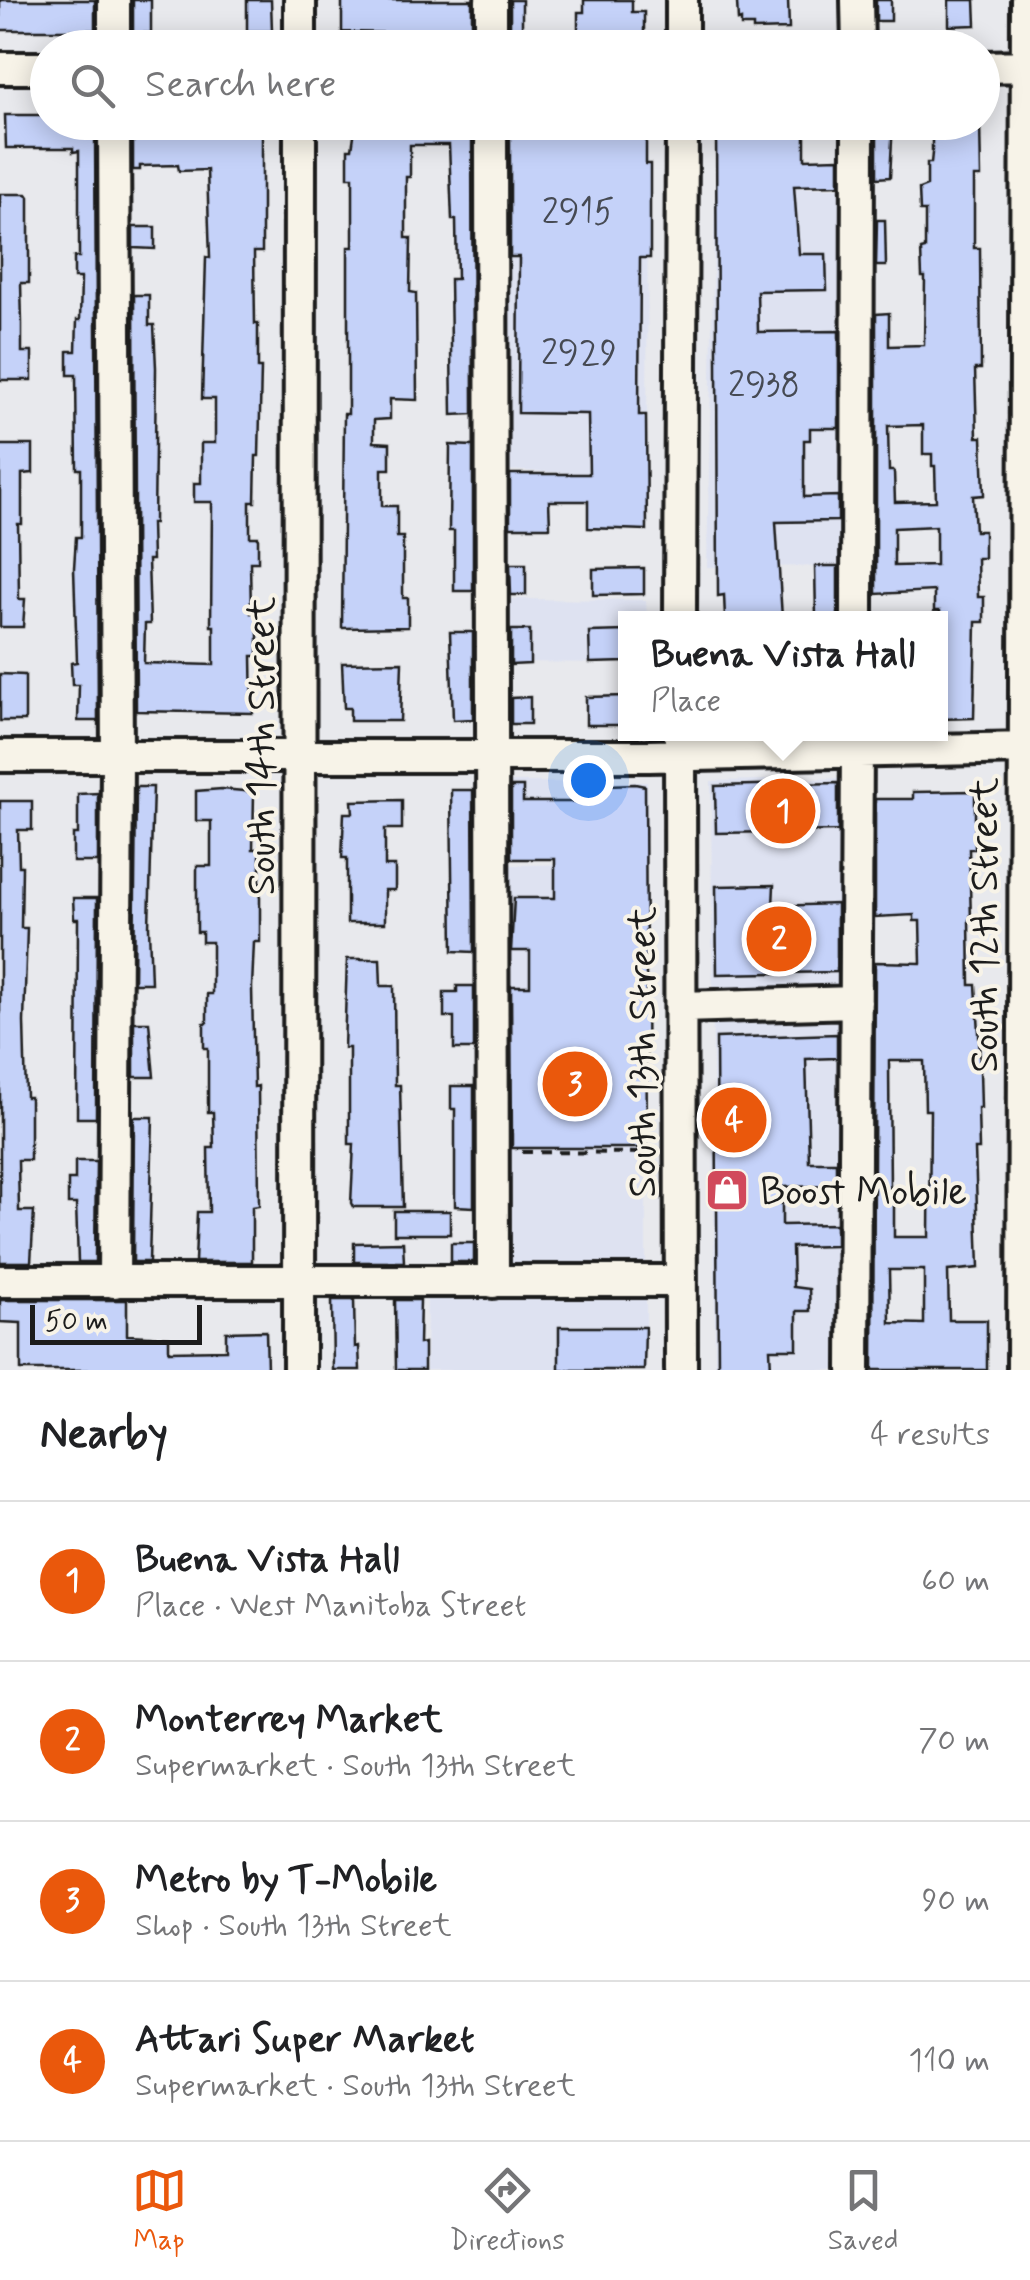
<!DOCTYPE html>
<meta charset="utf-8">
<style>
body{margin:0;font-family:Mynerve,sans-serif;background:#f6f6f6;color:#202124}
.scale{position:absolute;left:30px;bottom:25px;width:172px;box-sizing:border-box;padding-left:10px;border:5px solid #1c1c1c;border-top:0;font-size:28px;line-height:35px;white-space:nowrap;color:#1c1c1c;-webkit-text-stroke:8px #f7f3e8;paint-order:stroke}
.you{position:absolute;left:588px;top:780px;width:35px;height:35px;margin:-25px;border:8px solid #fff;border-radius:50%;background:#1a73e8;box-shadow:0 0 0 15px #1a73e833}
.badge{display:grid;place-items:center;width:65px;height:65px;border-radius:50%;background:#ea580c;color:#fff;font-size:32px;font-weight:700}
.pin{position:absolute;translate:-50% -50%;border:5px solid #fff;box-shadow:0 2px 10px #0006}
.popup{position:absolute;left:618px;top:611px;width:330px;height:130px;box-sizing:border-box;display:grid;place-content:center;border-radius:0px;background:#fff;filter:drop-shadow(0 2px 8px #0005);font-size:32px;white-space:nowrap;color:#757577}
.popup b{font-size:38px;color:#202124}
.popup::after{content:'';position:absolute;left:50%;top:100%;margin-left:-20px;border:20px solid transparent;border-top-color:#fff}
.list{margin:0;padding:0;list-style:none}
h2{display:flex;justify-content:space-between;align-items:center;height:130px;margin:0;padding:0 40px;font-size:42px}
h2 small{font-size:32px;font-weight:400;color:#757577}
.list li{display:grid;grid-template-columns:65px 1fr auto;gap:30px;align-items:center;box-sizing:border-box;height:160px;padding:0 40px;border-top:2px solid #e0e0e0}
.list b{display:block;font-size:38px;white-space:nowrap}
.list p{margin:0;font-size:32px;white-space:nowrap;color:#757577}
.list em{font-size:32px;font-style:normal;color:#757577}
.icon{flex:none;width:55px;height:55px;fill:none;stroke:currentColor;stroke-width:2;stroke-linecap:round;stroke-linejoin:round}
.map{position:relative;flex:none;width:1030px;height:1370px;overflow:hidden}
.search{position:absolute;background:#fff;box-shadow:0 5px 25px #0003;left:30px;right:30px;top:30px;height:110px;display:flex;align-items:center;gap:25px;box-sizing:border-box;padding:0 35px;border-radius:55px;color:#757577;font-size:38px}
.sheet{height:770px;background:#fff}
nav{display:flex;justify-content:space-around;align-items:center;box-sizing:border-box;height:140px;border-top:2px solid #e0e0e0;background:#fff;font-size:28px;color:#757577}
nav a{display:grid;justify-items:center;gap:5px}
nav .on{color:#ea580c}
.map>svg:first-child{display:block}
.built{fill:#dee2f1}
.building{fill:#c5d2f9;stroke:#1c1c1c;stroke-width:2.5;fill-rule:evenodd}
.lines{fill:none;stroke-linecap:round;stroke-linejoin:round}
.minor-casing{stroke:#1c1c1c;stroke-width:38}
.path{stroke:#1c1c1c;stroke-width:4;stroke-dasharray:10 8;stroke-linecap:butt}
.minor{stroke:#f7f3e8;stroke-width:30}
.labels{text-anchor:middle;stroke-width:8;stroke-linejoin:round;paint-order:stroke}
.number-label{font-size:35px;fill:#464a53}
.street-label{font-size:40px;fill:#1c1c1c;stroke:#f7f3e8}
.poi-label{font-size:40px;fill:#1c1c1c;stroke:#f7f3e8;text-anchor:start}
</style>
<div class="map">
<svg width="1030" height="1370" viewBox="0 0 1030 1370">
<rect width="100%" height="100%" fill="#e8e9ed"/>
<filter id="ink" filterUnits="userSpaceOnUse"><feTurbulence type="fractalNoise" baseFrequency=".01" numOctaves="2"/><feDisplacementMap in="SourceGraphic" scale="20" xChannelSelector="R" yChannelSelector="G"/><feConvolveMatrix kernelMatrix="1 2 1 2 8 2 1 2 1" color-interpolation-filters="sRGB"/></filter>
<g filter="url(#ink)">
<path class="built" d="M501 123H648L647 476 500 470Z
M715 188H842L845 566 707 567Z
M504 599 646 600 647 618H626L625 663 505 662Z
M707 734H851V735L707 739Z
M852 778 848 1370H715L711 781Z
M498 782H647V834L499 830Z
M646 864V1370H426L427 1287H502L499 865Z"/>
<path class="building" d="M0 0H95V30H0Z
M133 0H151V33H133Z
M247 0H271L272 31H247Z
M342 0H472V34L342 32Z
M510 0H522V37L510 38Z
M584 0H632V12H644V40H578V12H584Z
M751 0H788L789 29 753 30V26H741V20L738 21 737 2Z
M876 0H891V21H876Z
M949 0H975L976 25 949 26Z
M5 115H48V122H68V128L95 129 98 721H78L79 685H72L71 663 77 662 74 568 76 537H81V469H77L76 375H68V351H76L77 320H80L81 278H74V257H79V151L73 152V148H6Z
M133 122H262V252H254L255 324H258V368H261L259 456H256L255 502H250V537H258V562H250L251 613 258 612V656H252L253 713 136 711 134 295H149V325H154L156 368 154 523H151L152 560H148L150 624H145L144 663 214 665V626H211L212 502H194V483H201V443H215V399H202L206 257 210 258 207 170 179 171 178 165 140 166V170H133Z
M356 122H472L473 414 452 415 450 279H457L456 220H452L449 145H410V177H406V238H411L410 292 416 293 417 400 390 399V419L374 420V442L390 443V469H382V506H397V537H403V598H408V627L342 628 344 414H348V247H353V177H348V149H352Z
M554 122H646V164H650V258H640L639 415H646L647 530 588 528V501H549L550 527H510V474H589L588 414 518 413 519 257H510V134L554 135Z
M716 122H781V129L805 130V159L839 158V185L794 186 799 254H826L827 290 757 291 758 332 839 331V428H810V440H804V497L838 496V521L776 522 782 618H725L724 595 718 596Z
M877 122H893L890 177 877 178Z
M932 122H980L981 177H974V248H980L981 369H975L977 437H982L984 495 973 496 975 531H984V558H977L978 597H984V622H976L974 718 940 719V611H934V591L876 594V314L889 313V346L924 345 925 277H922L921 250 925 249V211H920L919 189 927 186V163H931L932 153ZM923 425V454H932V466H935L936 501 895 502 894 471H889L888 426ZM936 526V565L894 566V528Z
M0 194H27L29 197V283H21L22 324V352H32V380H0Z
M877 220H885L886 266H876Z
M133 227H155V249L133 248Z
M0 445H33V473L22 474V524H18L19 599H25L23 627H0Z
M450 445 473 446V591H454V531H449Z
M510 564H526V595H511Z
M815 566H838V617L816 618Z
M644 568V594L593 595V569Z
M511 630H530V664L511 665Z
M626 631V662L590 663 589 632Z
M450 632H473V719L453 720Z
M402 662 400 721H350V708H344L342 663Z
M0 674 25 675V721H0Z
M626 696V725H586V697Z
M530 697V724H511V698Z
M838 783V831L716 833 715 786Z
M635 784 645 786 647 1148H512L511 986H530V951H511L514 898H555V859H511V787H523V802H577V791L582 792 581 786Z
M136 787H153L149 927 151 983H134Z
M222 789 254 792 253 849H260V942H254L252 987 254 1087 258 1086 259 1206 252 1207V1262H195L197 1212H209L208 1148H214L213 1112H208V1048H204V1023H207V994H212V942H202V932H197V866H211V821H196V791Z
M451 790H473L474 952 453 951Z
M975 791V849H969L971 920H969L970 985H976L979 1032 981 1108H978L979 1149H975L979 1268 948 1271 949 1320H987V1370H873L875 962 921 963 920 921H914V915L875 917V799H913V792ZM889 1061H924L925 1110H930L929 1237H894V1194H890ZM889 1270H924V1324L890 1323Z
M98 793V862H73V834H78V794Z
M402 800V829H385V866H395V890H385V923H347V858H342L344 813H353L352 801Z
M0 801H32V830H18L19 866H22L21 928H27L24 1022 26 1097H30V1160H18L19 1211H34L31 1262H0Z
M774 885 773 906 837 904V972L717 974 716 886Z
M73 898H97L96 1118H77L78 919H74Z
M347 959H380L381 986H394L395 1085H400L403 1207H353L351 1203 354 1144H349V1048H344Z
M457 986H474V1049H454V1017H444V992H457Z
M134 1022H149L154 1077H134Z
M837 1034V1058L806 1059 809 1162H836V1186L782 1187V1225L836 1224V1246L792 1247 793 1287 809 1289 810 1311H797V1349H770L771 1370H718L716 1038Z
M451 1086H474V1207L455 1206V1109H451Z
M134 1117H153L149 1262H133Z
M75 1161H96L95 1262H78L76 1204H68V1180H75Z
M394 1211H450V1234H394Z
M403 1242 404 1262H354V1243Z
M451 1243H474V1262H451Z
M0 1300H127V1335L169 1337V1351L226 1350V1332L266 1331 267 1370H21V1323L0 1322Z
M332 1300H354L355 1347 359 1346 360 1370H333Z
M395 1300H420L419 1344 424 1343V1370H396Z
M559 1327H645L644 1370H559Z"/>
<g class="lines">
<g class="minor-casing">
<path id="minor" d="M491 0V48
M857 0 858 48
M114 48V0
M300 48V0
M682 48V0
M982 67 1030 66
M0 68H48
M114 122 117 759 114 1282
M491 122 493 1282
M680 618 682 122
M857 618 858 122
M680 734 681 1370
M0 756H649L1030 748
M681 1007 856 1002
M0 1281H681
M299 1370 300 122
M854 1370 857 734
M1023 1370 1027 0"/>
</g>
<path class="path" d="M522 1152 650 1153"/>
<use href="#minor" class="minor"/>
</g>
</g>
<defs>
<g id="shop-square" transform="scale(2.25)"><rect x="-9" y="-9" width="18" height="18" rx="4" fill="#d1495b" stroke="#f7f3e8"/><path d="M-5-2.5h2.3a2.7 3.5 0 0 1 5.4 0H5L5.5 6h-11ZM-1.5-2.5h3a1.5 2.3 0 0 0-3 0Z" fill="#fff"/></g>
</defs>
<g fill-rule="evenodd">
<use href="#shop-square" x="727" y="1190"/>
</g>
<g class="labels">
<g class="number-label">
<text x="578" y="223">2915</text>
<text x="579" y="364">2929</text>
<text x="764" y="396">2938</text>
</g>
<g class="street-label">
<text transform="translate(260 746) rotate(-90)" y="14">South 14th Street</text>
<text transform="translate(983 925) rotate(-90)" y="14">South 12th Street</text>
<text transform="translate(641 1052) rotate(-90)" y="14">South 13th Street</text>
</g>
<g class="poi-label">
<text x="760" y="1204">Boost Mobile</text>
</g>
</g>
</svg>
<div class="scale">50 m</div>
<div class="you"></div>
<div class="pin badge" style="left:783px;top:811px">1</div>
<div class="popup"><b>Buena Vista Hall</b>Place</div>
<div class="pin badge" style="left:779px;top:939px">2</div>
<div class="pin badge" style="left:575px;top:1084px">3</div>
<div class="pin badge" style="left:734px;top:1120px">4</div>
<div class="search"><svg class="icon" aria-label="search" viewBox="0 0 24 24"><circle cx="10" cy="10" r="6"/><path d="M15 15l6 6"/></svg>Search here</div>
</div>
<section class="sheet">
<h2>Nearby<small>4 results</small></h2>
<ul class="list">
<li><span class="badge">1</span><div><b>Buena Vista Hall</b><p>Place · West Manitoba Street</p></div><em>60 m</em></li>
<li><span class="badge">2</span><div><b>Monterrey Market</b><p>Supermarket · South 13th Street</p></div><em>70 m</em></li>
<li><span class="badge">3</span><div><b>Metro by T-Mobile</b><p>Shop · South 13th Street</p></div><em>90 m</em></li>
<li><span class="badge">4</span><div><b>Attari Super Market</b><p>Supermarket · South 13th Street</p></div><em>110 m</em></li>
</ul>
</section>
<nav>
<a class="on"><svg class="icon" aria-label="map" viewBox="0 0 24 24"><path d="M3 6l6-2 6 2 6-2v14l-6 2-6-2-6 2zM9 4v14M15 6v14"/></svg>Map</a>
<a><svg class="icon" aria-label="directions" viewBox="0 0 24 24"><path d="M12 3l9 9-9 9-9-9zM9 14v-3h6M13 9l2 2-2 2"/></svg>Directions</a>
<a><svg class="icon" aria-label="saved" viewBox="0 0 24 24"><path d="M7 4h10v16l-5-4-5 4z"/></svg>Saved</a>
</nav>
